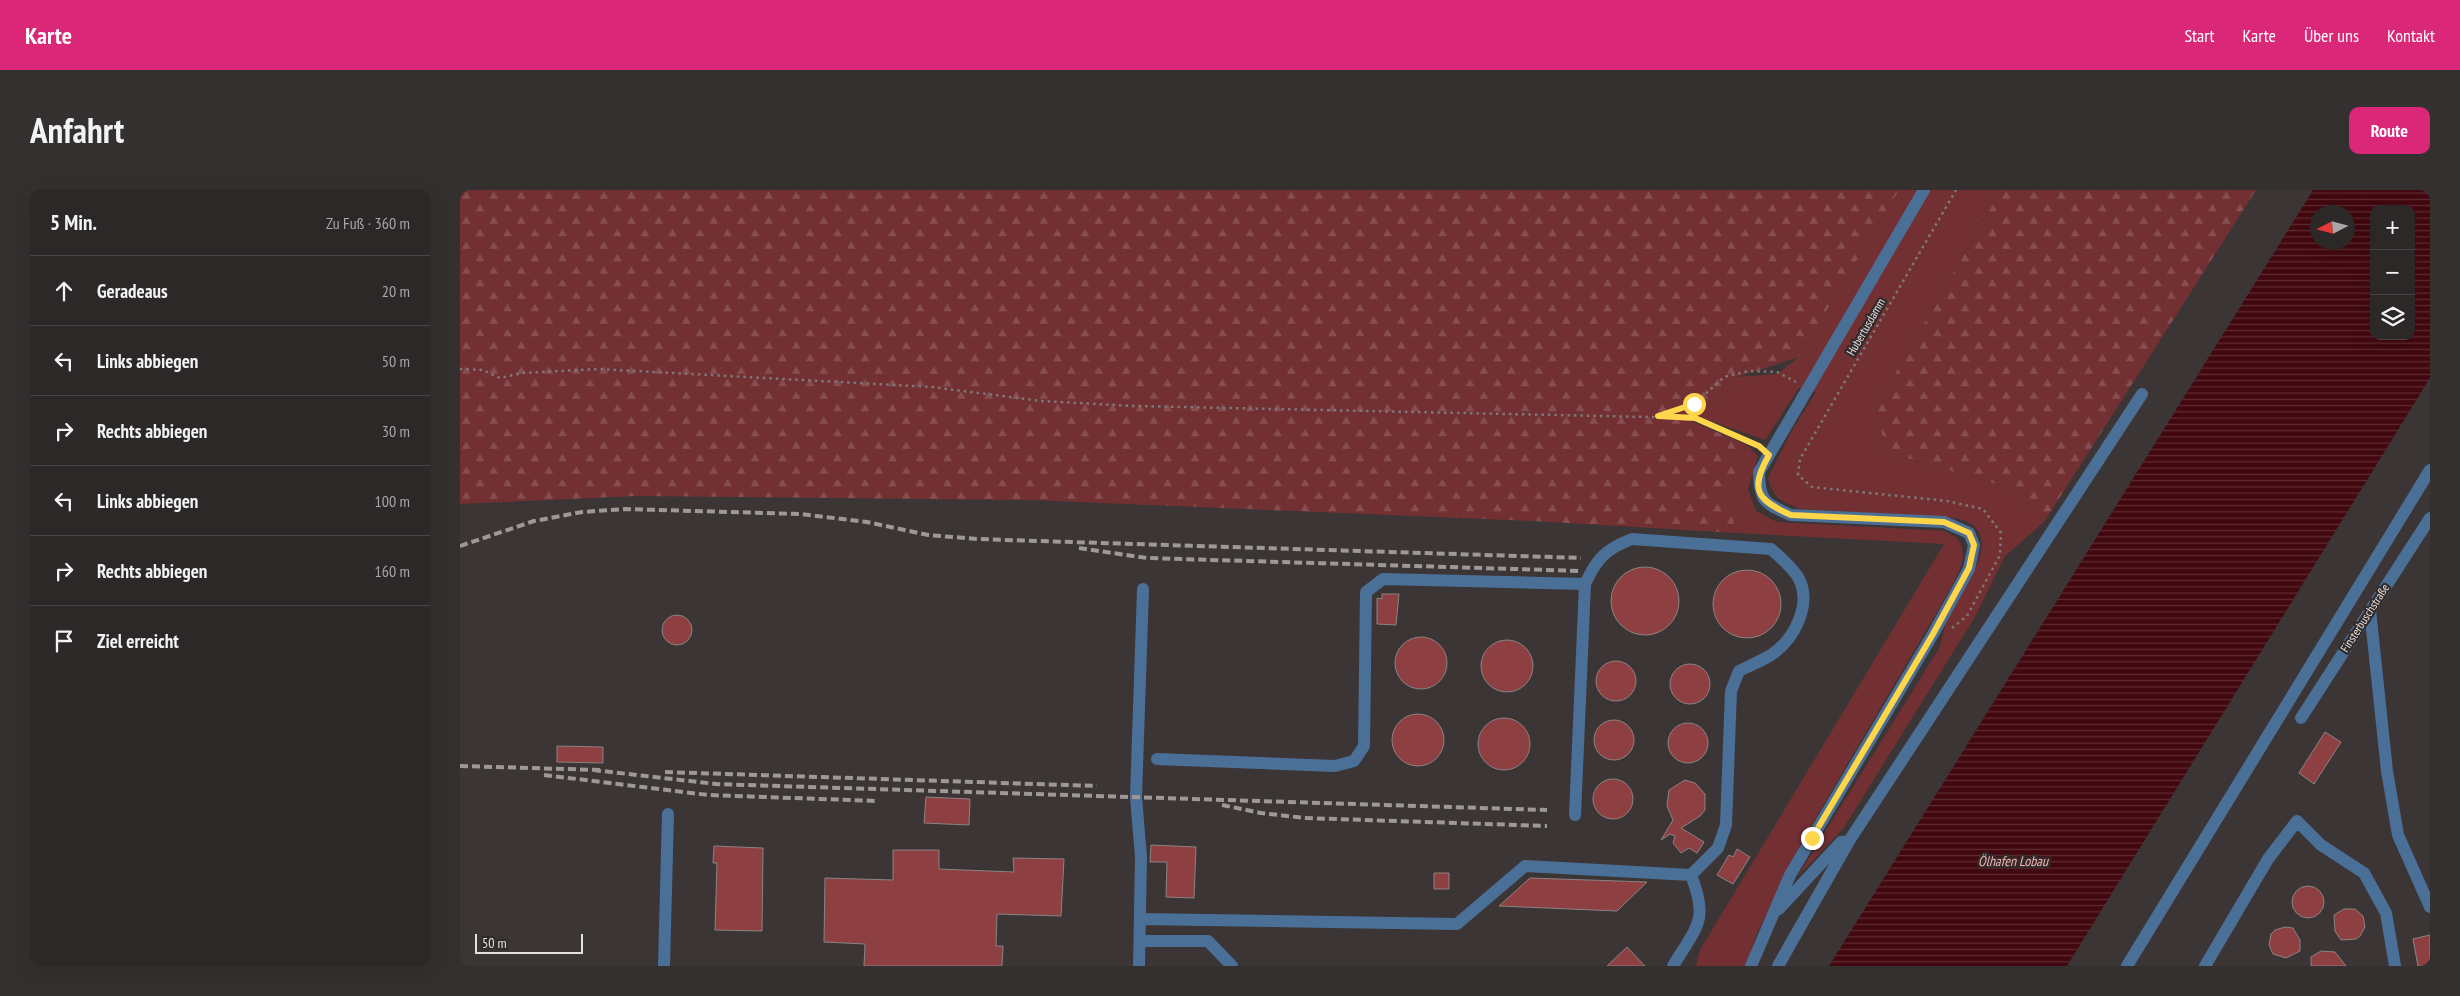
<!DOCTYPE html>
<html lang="de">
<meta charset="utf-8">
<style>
body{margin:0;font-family:"PT Sans Narrow",sans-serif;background:#353030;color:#f1f3f6}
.controls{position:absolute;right:15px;top:15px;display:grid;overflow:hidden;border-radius:10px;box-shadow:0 5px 20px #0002}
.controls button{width:45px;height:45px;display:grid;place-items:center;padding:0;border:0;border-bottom:1px solid #484445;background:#2d2828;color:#f1f3f6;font:25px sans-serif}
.compass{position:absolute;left:1850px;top:15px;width:45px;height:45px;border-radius:50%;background:#2d2828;box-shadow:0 5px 20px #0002;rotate:264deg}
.scale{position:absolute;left:15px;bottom:12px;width:108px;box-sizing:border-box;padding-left:5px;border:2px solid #e5e0e0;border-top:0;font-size:14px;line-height:18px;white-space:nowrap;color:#e5e0e0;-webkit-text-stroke:4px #322b2b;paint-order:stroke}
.stop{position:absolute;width:15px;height:15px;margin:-11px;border:4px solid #ffd54a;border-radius:50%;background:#fff}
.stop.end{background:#ffd54a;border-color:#fff;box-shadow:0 1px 5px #0008}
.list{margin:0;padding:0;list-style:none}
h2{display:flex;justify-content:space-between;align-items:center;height:65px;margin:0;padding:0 20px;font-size:21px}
h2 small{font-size:16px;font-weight:400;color:#a7a6a8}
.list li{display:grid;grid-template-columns:32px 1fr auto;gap:15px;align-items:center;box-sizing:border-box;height:70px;padding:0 20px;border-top:1px solid #484445}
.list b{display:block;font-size:19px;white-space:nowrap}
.list em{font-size:16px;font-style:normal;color:#a7a6a8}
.icon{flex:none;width:28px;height:28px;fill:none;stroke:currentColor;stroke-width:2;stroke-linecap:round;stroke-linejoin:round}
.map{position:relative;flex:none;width:1970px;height:776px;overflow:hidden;border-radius:10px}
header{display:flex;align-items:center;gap:30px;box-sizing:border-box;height:70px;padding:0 25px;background:#db2777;color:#fff}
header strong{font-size:24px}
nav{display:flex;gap:28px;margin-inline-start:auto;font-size:18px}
.intro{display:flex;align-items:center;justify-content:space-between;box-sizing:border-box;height:120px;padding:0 30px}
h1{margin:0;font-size:35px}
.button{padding:12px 22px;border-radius:10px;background:#db2777;color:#fff;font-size:18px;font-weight:700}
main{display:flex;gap:30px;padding:0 30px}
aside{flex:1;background:#2d2828;border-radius:10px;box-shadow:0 5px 20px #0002}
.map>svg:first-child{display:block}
.grass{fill:#723033}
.forest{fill:url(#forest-firs)}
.water{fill:url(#water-rules);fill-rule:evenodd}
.building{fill:#8e3f42;stroke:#8c8483}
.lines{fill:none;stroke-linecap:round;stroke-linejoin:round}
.path{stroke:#7e7878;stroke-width:2.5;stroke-dasharray:2.5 4;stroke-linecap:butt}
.minor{stroke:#4b7098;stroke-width:12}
.rail{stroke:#9e9898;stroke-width:4;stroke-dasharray:8 4;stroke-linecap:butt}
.route{stroke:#ffd54a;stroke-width:6}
.labels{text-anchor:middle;stroke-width:4.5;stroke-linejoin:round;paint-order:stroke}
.street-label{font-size:12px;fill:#e5e0e0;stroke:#322b2b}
.water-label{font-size:14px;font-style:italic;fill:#f7b0af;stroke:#322b2b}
</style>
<header>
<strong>Karte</strong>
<nav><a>Start</a><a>Karte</a><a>Über uns</a><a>Kontakt</a></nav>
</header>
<div class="intro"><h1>Anfahrt</h1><a class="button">Route</a></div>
<main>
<aside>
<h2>5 Min.<small>Zu Fuß · 360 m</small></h2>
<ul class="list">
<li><svg class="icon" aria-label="ahead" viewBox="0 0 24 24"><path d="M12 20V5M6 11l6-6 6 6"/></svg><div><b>Geradeaus</b></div><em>20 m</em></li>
<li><svg class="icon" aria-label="left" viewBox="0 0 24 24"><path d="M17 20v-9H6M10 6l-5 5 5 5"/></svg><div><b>Links abbiegen</b></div><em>50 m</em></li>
<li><svg class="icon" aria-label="right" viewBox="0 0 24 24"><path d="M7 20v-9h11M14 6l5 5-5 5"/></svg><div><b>Rechts abbiegen</b></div><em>30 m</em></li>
<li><svg class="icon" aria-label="left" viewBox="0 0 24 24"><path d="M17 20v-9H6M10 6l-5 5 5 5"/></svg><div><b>Links abbiegen</b></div><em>100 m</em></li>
<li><svg class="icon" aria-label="right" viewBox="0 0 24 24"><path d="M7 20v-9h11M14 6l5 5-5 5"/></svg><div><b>Rechts abbiegen</b></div><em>160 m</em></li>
<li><svg class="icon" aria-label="arrive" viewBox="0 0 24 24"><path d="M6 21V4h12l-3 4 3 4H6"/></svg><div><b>Ziel erreicht</b></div></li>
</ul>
</aside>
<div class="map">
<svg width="1970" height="776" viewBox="0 0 1970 776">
<defs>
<pattern id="forest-firs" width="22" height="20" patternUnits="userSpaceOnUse" patternTransform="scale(1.25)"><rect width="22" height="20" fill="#723033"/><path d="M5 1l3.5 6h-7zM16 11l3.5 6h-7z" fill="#864e50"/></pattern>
<pattern id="water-rules" width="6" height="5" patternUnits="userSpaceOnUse" patternTransform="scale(1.25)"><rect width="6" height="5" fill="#42080f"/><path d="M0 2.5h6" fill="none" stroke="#5d2c32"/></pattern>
</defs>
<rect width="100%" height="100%" fill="#3c3535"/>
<path class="grass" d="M1439 0H1541L1416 217 1426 262 1554 299 1584 332 1545 366 1515 427 1383 639 1337 687 1480 457C1482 449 1483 441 1486 434 1495 411 1533 365 1518 341 1511 329 1495 328 1483 327L1340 319C1321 311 1313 309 1308 288L1331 242 1356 202 1339 198 1305 250 1236 226 1277 187 1317 184 1339 167Z
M1287 255 1298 266 1288 299 1296 321 1317 332 1485 341C1489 344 1496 346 1498 350 1512 367 1492 394 1484 410L1341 653 1295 748 1286 776H1236L1240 760 1484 354 1277 343 1266 305Z"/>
<path class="forest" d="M0 0H1439L1339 167 1277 187 1231 231 1287 255 1266 305 1277 343 1074 331 570 310 176 306 0 314Z
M1541 0H1796L1584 332 1554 299 1426 262 1416 217Z"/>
<path class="water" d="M1853 0H1970V188L1607 776H1369ZM1914 19H1951V146H1914ZM1858 22H1888V52H1858Z"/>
<path class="building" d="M1151 411a34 34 0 1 1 68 0a34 34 0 1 1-68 0Z
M1253 414a34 34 0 1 1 68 0a34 34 0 1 1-68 0Z
M922 404H939L936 435 917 434V408L922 409Z
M202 440a15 15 0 1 1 30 0a15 15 0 1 1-30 0Z
M935 473a26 26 0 1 1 52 0a26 26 0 1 1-52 0Z
M1021 476a26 26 0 1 1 52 0a26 26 0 1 1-52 0Z
M1136 491a20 20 0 1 1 40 0a20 20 0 1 1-40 0Z
M1210 494a20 20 0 1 1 40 0a20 20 0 1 1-40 0Z
M932 550a26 26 0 1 1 52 0a26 26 0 1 1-52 0Z
M1018 554a26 26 0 1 1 52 0a26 26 0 1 1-52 0Z
M1134 550a20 20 0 1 1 40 0a20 20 0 1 1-40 0Z
M1208 553a20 20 0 1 1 40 0a20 20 0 1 1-40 0Z
M1865 542 1881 552 1854 594 1839 583Z
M97 556 143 557V573L97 572Z
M1133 609a20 20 0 1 1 40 0a20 20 0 1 1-40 0Z
M1225 590 1235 593 1245 604V620L1240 626 1221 638 1244 652 1237 663 1229 658 1221 663 1213 653 1215 646 1210 644 1201 650 1213 630 1207 616 1209 600Z
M466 607 510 609 509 635 464 633Z
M691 655 736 657 734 708 706 707 707 672H690Z
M254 656 303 658 302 741 255 740 257 673H253Z
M1277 659 1290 667 1273 694 1257 685 1269 665 1273 667Z
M433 660H479V679L554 682 553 668 604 669 601 726 537 724 536 756H543L542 776H404L405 754 364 752 365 688 433 690Z
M974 683H989V699H974Z
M1070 688 1187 692 1157 721 1039 716Z
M1832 712a16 16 0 1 1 32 0a16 16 0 1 1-32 0Z
M1884 719H1895L1903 726 1905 737 1900 746 1896 749 1881 750 1875 741 1874 725Z
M1825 737 1833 738 1840 750V761L1826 768 1813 764 1809 755 1811 744 1815 740Z
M1970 745V776H1958L1953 749Z
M1167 757 1185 776H1147Z
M1861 761 1875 762 1886 776H1851V767Z"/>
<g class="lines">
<path class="path" d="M0 179 23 180 40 188 62 183 139 179 472 197 581 211 674 216 1235 228 1299 255
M1200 226 1234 214 1264 187 1289 181 1317 182 1336 192
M1492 438 1507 426 1540 365 1541 343 1523 319 1487 311 1352 297 1338 285 1340 269 1496 0"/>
<path class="minor" d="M1910 420 1927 581 1938 645 1970 717
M1841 528 1970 328
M697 569 875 576 894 571 904 556 906 402 923 389 1125 394
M1115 625 1125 394C1137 368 1146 359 1172 349L1311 359C1320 367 1331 376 1338 387 1353 414 1334 450 1311 465 1301 471 1289 476 1279 481L1271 501 1266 635 1258 658 1231 685
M1319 719 1381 652 1389 651 1682 204
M680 729 997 734 1065 676 1231 685C1249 731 1237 736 1213 776
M680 751H748L772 776
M204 776 208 624
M679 776 681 667 676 607 683 399
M1291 776 1330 685 1473 444 1509 379 1514 355 1509 343 1484 332 1331 325C1306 314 1299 312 1299 282L1464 0
M1318 776 1389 651
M1667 776 1970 280
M1745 776 1808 669 1837 631 1861 655 1904 683 1926 723 1935 776"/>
<path class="rail" d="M0 356 74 331 122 322 165 319 340 324 407 332 468 345 517 349 1121 368
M619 358 687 368 1121 381
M0 576 140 580
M133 580 256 594 1087 620
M205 582 637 596
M84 585 248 605 418 611
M762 615 801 623 845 628 1087 636"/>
</g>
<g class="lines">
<path class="route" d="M1234 214 1198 226 1235 228 1299 256 1309 265C1289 300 1297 310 1331 325L1484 332 1509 343 1514 355 1509 378 1473 444 1352 648"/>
</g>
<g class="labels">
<g class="street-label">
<text transform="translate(1406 137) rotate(-60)" y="4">Hubertusdamm</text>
<text transform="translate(1905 428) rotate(-57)" y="4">Finsterbuschstraße</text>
</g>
<g class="water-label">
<text x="1553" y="676">Ölhafen Lobau</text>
</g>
</g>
</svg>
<div class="controls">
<button>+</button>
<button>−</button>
<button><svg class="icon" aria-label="layers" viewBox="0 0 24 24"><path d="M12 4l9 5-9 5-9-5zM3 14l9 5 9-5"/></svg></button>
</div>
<svg class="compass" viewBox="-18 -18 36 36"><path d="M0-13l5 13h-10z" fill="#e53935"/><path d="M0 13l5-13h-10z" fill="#a7a6a8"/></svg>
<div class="scale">50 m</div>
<div class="stop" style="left:1234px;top:214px"></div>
<div class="stop end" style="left:1352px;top:648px"></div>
</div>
</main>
